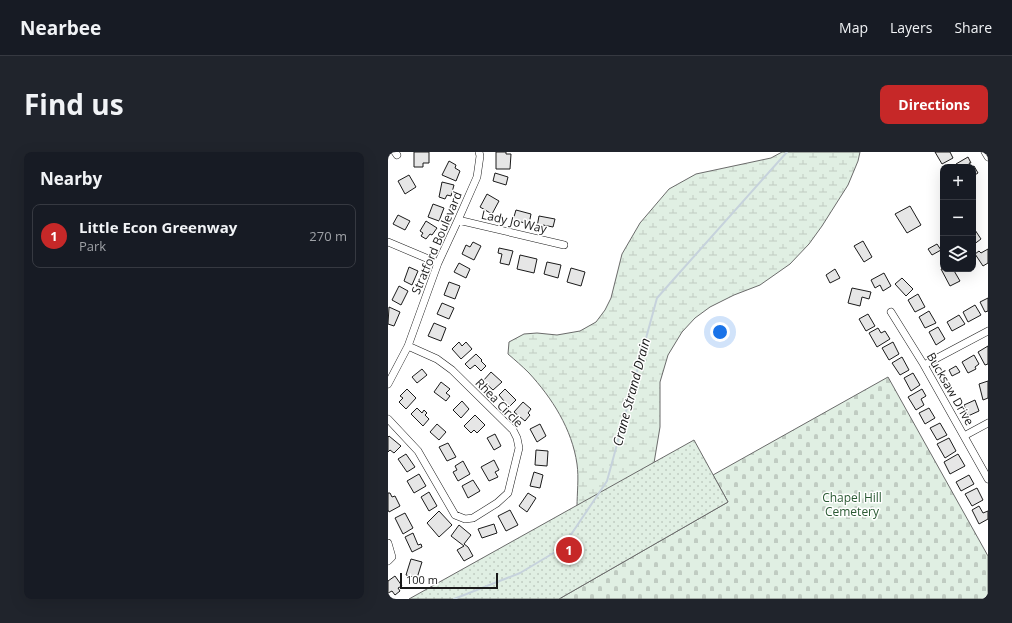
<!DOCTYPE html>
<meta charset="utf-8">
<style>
body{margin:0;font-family:"Open Sans",sans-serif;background:#20242c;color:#f1f3f6}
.controls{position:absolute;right:12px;top:12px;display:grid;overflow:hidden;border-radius:8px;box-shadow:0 4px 16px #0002}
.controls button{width:36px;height:36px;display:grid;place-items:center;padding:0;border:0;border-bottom:1px solid #363941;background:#171b24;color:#f1f3f6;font:20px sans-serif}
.scale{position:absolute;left:12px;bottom:10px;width:98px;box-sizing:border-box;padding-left:4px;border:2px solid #1a1a1a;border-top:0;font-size:11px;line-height:14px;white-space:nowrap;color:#1a1a1a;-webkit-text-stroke:3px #fff;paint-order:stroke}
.you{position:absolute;left:332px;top:180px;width:14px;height:14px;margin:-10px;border:3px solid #fff;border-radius:50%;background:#1a73e8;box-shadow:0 0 0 6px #1a73e833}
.badge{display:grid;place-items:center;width:26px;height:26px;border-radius:50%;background:#c62828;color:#fff;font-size:13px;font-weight:700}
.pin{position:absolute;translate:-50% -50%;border:2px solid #fff;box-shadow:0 1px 4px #0006}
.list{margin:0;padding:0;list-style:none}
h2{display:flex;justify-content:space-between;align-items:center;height:52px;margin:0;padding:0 16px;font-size:17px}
h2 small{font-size:13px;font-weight:400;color:#9ea1a6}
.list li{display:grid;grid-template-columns:26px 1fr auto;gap:12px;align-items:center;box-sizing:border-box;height:64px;margin:0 8px 8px;padding:0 8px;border:1px solid #363941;border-radius:8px}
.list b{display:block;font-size:15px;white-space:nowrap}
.list p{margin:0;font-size:13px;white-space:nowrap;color:#9ea1a6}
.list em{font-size:13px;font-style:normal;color:#9ea1a6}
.icon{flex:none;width:22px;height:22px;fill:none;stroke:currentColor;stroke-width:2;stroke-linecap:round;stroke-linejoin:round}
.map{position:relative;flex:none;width:600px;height:447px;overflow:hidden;border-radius:8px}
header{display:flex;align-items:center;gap:24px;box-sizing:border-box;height:56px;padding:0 20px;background:#171b24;border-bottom:1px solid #363941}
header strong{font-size:19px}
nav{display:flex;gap:22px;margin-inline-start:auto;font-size:14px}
.intro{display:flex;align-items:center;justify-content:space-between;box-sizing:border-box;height:96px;padding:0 24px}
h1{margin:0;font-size:28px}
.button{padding:10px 18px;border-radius:8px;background:#c62828;color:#fff;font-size:14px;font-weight:700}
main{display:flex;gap:24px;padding:0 24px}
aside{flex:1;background:#171b24;border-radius:8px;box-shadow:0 4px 16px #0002}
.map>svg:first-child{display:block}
.wetland{fill:url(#wetland-marsh);stroke:#6a6a6a}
.cemetery{fill:url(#cemetery-stones);stroke:#6a6a6a}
.park{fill:url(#park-dots);stroke:#6a6a6a}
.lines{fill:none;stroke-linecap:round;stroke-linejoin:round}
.stream{stroke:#c6d2dc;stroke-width:2}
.building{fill:#e6e6e6;stroke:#1a1a1a}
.minor-casing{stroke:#1a1a1a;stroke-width:8}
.minor{stroke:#fff;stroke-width:7}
.labels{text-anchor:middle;stroke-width:3;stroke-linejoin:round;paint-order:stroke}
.street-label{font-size:12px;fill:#1a1a1a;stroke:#fff}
.park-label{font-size:12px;fill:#2b5a34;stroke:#fff}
.water-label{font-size:13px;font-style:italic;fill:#1a1a1a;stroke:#fff}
</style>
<header>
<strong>Nearbee</strong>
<nav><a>Map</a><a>Layers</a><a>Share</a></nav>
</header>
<div class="intro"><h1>Find us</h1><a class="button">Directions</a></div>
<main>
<aside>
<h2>Nearby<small></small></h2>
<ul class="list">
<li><span class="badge">1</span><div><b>Little Econ Greenway</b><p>Park</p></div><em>270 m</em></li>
</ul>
</aside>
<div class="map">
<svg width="600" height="447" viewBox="0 0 600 447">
<defs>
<pattern id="wetland-marsh" width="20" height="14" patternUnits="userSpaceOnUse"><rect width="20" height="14" fill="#e0efe3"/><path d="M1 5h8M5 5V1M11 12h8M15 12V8" fill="none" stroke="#c0ccc2"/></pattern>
<pattern id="cemetery-stones" width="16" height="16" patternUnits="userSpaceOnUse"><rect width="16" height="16" fill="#e0efe3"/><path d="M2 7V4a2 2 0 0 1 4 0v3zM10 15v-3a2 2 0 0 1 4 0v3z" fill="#c0ccc2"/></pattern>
<pattern id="park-dots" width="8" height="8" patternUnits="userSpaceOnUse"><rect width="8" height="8" fill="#e0efe3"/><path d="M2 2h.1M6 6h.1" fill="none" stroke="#c0ccc2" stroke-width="1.8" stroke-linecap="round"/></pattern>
</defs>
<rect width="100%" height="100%" fill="#fff"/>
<path class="wetland" d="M394 0H472L470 9 460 33 434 74 421 92 402 112 372 133 346 143 322 155 307 166 294 180 280 203 272 230V275L266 311 189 355C189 341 191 326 189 312 184 277 164 246 141 221 134 214 127 208 120 202L121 190 136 182 149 181 169 183 192 179 208 170 217 158 223 146 234 102 252 71 281 37 308 22 383 6Z"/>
<path class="cemetery" d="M500 225 600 404V447H171L340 350 325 323Z"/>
<path class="park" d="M306 288 340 350 171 447H21Z"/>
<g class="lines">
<path class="stream" d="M66 447 132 421 174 396 219 329 269 146 399 0"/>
</g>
<path class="building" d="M26 0H41V11H35V15H26Z
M108 0H118V2H123L122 17H108Z
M547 0H562L565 6 554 12Z
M580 5 583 11H581L583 15H569L568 12Z
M61 9 68 13 67 16 72 19 68 29 54 23Z
M586 14 590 21 585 24V15H584Z
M107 21 120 25 118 33 105 29Z
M21 23 28 35 17 42 10 29Z
M54 30 66 33 63 44 59 43 57 47 51 45Z
M99 42 111 49 104 62 92 55Z
M45 52 56 56 51 69 40 65Z
M522 54 533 73 519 81 507 62Z
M128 58 143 62 141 72 125 68Z
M10 63 22 69 17 78 5 72Z
M151 64 167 67 165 75 155 73V76L149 75Z
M38 69 49 76 44 83 42 82 38 87 33 84 35 81 32 79Z
M585 75 593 87 585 93Z
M475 89 484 105 476 110 466 94Z
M85 90 93 94 86 108 74 102 78 93 82 95Z
M549 92 553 98 544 103 540 97Z
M111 96 125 99 121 113 112 111 114 102 110 101Z
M600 97V111L595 114 587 102 591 99 593 101Z
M132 103 149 107 146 121 129 117Z
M159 110 173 113 170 126 156 122Z
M71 111 82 117 78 126 66 120Z
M21 115 30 119 24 133 16 129Z
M183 116 197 120 193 134 179 130Z
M555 116V117H565L572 129 562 134 553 117Z
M447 117 452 126 442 131 438 123Z
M496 121 503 134 495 139 492 133 487 136 483 128Z
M514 126 525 137 518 144 507 132Z
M61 130 72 134 67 147 56 143Z
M11 134 20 139 13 153 4 148Z
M464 136 483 140 481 147 474 145 472 154 460 151Z
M530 142 537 155 527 160 520 148Z
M600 146V159L597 160 592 150Z
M54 151 66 156 61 167 49 162Z
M587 153 593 163 580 170 575 160Z
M1 155 12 160 6 174 0 172Z
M541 159 548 171 537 176 531 165Z
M480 162 487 174 478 179 471 167Z
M571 163 577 172 564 179 559 170Z
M46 171 58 176 53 189 40 184Z
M550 175 557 187 548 193 541 180Z
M490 176 493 181 497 179 502 187 489 195 481 181Z
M71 190 74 194 78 190 84 197 73 207 64 197Z
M505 190 511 202 501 208 494 196Z
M600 194V212L597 213 590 200Z
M88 202 94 208 93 209 98 214 93 219 87 213 82 217 77 212Z
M586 203 591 212 587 215 588 217 580 221 574 210Z
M514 205 521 218 512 223 504 211Z
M568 214 572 220 564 224 561 218Z
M34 217 39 223 29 231 24 225Z
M103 220 114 230 105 238 95 229Z
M525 221 532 233 523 239 516 226Z
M600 229V246L595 248 591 232Z
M53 230 62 237 58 241 62 244 58 249 46 240Z
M19 237 28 246 18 257 11 250 15 246 12 244Z
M117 237 128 248 121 255 111 243Z
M534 237 538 244 533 247 536 253 528 258 520 245Z
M587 248 591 259 580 264 576 253Z
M74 249 81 257 73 266 65 258Z
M135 250 143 257 140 261 142 263 137 269 126 260Z
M29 256 34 261 36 258 39 261 37 263 41 267 35 274 23 262Z
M541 256 547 266 537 272 531 261Z
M87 263 97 273 89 281 86 278 83 281 76 274Z
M552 271 559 283 549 288 542 276Z
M49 272 58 280 51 288 42 280Z
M152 272 158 284 149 290 142 277Z
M107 282 113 294 106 298 99 286Z
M1 284 13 294 6 301 2 298 0 300V285Z
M561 286 568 299 557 306 549 292Z
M60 291 68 305 59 309 51 295Z
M148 298 160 299 159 314 147 313Z
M18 302 27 315 19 320 10 307Z
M570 302 577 314 562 322 556 310Z
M106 308 111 318 107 320 110 325 101 329 93 315Z
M75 309 82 322 70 329 65 320 69 318 67 314Z
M146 320 155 323 152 336 142 334Z
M31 322 38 334 26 341 19 329Z
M581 323 586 332 573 339 568 330Z
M85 328 92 339 80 346 74 334Z
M589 336 595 348 584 354 577 342Z
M41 340 49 354 41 359 33 345Z
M0 341H2L4 345 7 344 12 354 1 360 0 358Z
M140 341 148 346 139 360 131 354Z
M591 354 595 361 600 359V367L591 372 584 358Z
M122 358 130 373 118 379 110 364Z
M51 359 64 373 51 385 39 371Z
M17 361 25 376 15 382 7 366Z
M106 372 109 381 94 386 90 377Z
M71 373 83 383 76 392 80 395 85 404 76 409 69 398 76 394 63 384Z
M25 381 30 393 33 392 34 395 24 400 17 385Z
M23 407 34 410 29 426 18 423Z
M7 424 14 434 10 436 12 439 7 443 4 439 0 441V429Z"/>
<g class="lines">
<g class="minor-casing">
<path id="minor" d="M7 0 9 3
M597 0 600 5
M70 68 176 93
M0 90 50 111
M503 160 536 213 600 327
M536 213 600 179
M0 232 20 194 50 111 70 68 89 25 92 4 91 0
M0 267 30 299 67 363 77 367 85 366 109 351 120 341 131 296 129 286 125 278 64 218 49 207 20 194
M576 284 600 271
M0 391 4 405 0 409"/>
</g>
<use href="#minor" class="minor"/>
</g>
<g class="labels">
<g class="street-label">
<text transform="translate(126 70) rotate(13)" y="4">Lady Jo Way</text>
<text transform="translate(49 91) rotate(-67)" y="4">Stratford Boulevard</text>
<text transform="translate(562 237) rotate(60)" y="4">Bucksaw Drive</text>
<text transform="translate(111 251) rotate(46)" y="4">Rhea Circle</text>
</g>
<g class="park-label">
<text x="464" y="350">Chapel Hill<tspan x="464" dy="14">Cemetery</tspan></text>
</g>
<g class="water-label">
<text transform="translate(243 240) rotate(-75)" y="5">Crane Strand Drain</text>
</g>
</g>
</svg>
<div class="controls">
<button>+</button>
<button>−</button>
<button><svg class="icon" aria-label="layers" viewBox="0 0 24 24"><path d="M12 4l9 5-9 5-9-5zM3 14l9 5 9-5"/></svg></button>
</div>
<div class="scale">100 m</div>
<div class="you"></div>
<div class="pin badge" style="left:181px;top:398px">1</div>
</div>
</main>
